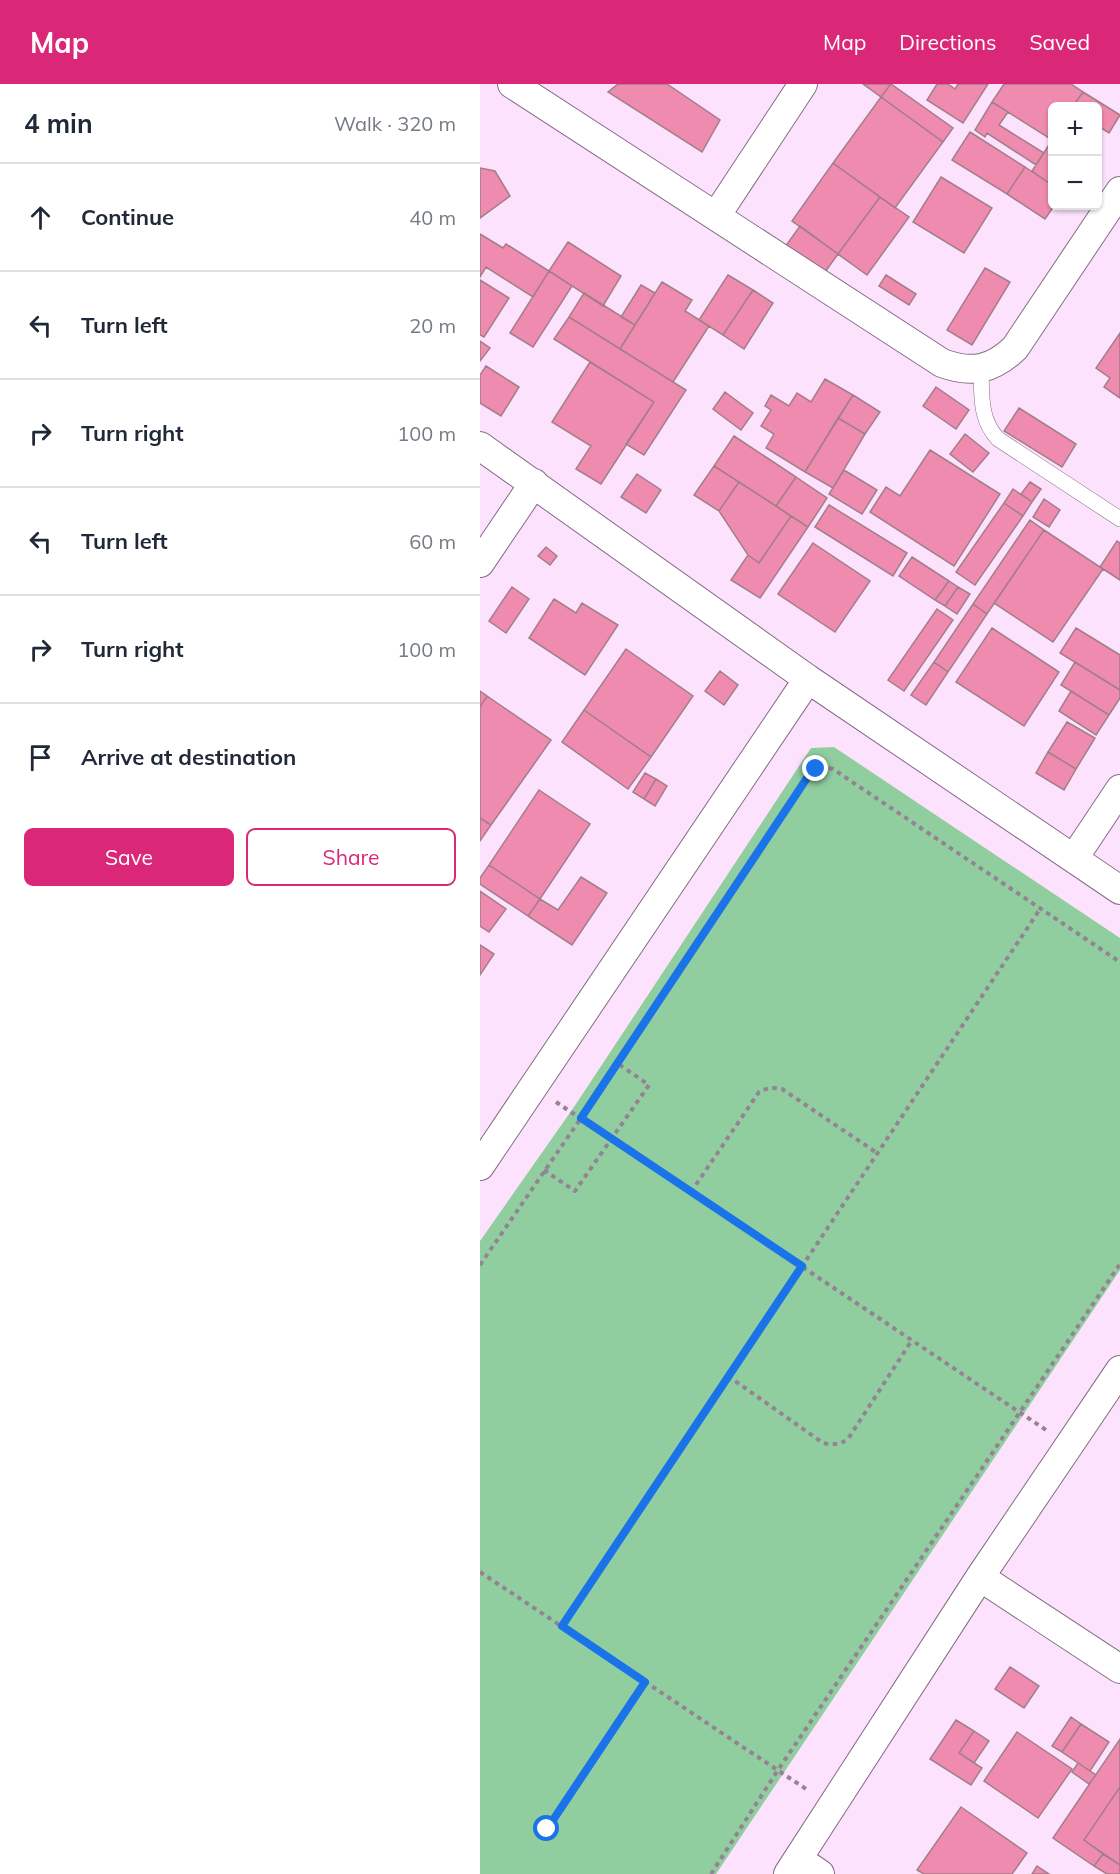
<!DOCTYPE html>
<meta charset="utf-8">
<style>
body{margin:0;font-family:Mulish,sans-serif;background:#f2f2f3;color:#1f2937}
.controls{position:absolute;right:18px;top:18px;display:grid;overflow:hidden;border-radius:9px;box-shadow:0 2px 4px #0004}
.controls button{width:54px;height:54px;display:grid;place-items:center;padding:0;border:0;border-bottom:2px solid #e0e1e3;background:#fff;color:#1f2937;font:30px sans-serif}
.stop{position:absolute;width:18px;height:18px;margin:-14px;border:4px solid #1a73e8;border-radius:50%;background:#fff}
.stop.end{background:#1a73e8;border-color:#fff;box-shadow:0 2px 6px #0008}
.list{margin:0;padding:0;list-style:none}
h2{display:flex;justify-content:space-between;align-items:center;height:78px;margin:0;padding:0 24px;font-size:26px}
h2 small{font-size:20px;font-weight:400;color:#747a83}
.list li{display:grid;grid-template-columns:39px 1fr auto;gap:18px;align-items:center;box-sizing:border-box;height:108px;padding:0 24px;border-top:2px solid #e0e1e3}
.list b{display:block;font-size:22px;white-space:nowrap}
.list em{font-size:20px;font-style:normal;color:#747a83}
.actions{display:flex;gap:12px;padding:18px 24px}
.actions a{flex:1;padding:14px 0;border:2px solid #db2777;border-radius:9px;text-align:center;font-size:21px;color:#db2777}
.actions .main{background:#db2777;color:#fff}
.icon{flex:none;width:33px;height:33px;fill:none;stroke:currentColor;stroke-width:2;stroke-linecap:round;stroke-linejoin:round}
.map{position:relative;flex:none;width:640px;height:1790px;overflow:hidden}
header{display:flex;align-items:center;gap:36px;box-sizing:border-box;height:84px;padding:0 30px;background:#db2777;color:#fff}
header strong{font-size:28px}
nav{display:flex;gap:33px;margin-inline-start:auto;font-size:21px}
main{display:flex}
aside{flex:1;background:#fff}
.map>svg:first-child{display:block}
.green{fill:#90cea0}
.building{fill:#f08bb0;stroke:#a27e89;stroke-width:1.5}
.lines{fill:none;stroke-linecap:round;stroke-linejoin:round}
.lane-casing{stroke:#846c86;stroke-width:16}
.street-casing{stroke:#846c86;stroke-width:30}
.path{stroke:#948295;stroke-width:4;stroke-dasharray:4.5 4.5;stroke-linecap:butt}
.lane{stroke:#fff;stroke-width:15}
.street{stroke:#fff;stroke-width:28}
.route{stroke:#1a73e8;stroke-width:8}
</style>
<header>
<strong>Map</strong>
<nav><a>Map</a><a>Directions</a><a>Saved</a></nav>
</header>
<main>
<aside>
<h2>4 min<small>Walk · 320 m</small></h2>
<ul class="list">
<li><svg class="icon" aria-label="ahead" viewBox="0 0 24 24"><path d="M12 20V5M6 11l6-6 6 6"/></svg><div><b>Continue</b></div><em>40 m</em></li>
<li><svg class="icon" aria-label="left" viewBox="0 0 24 24"><path d="M17 20v-9H6M10 6l-5 5 5 5"/></svg><div><b>Turn left</b></div><em>20 m</em></li>
<li><svg class="icon" aria-label="right" viewBox="0 0 24 24"><path d="M7 20v-9h11M14 6l5 5-5 5"/></svg><div><b>Turn right</b></div><em>100 m</em></li>
<li><svg class="icon" aria-label="left" viewBox="0 0 24 24"><path d="M17 20v-9H6M10 6l-5 5 5 5"/></svg><div><b>Turn left</b></div><em>60 m</em></li>
<li><svg class="icon" aria-label="right" viewBox="0 0 24 24"><path d="M7 20v-9h11M14 6l5 5-5 5"/></svg><div><b>Turn right</b></div><em>100 m</em></li>
<li><svg class="icon" aria-label="arrive" viewBox="0 0 24 24"><path d="M6 21V4h12l-3 4 3 4H6"/></svg><div><b>Arrive at destination</b></div></li>
</ul>
<div class="actions"><a class="main">Save</a><a>Share</a></div>
</aside>
<div class="map">
<svg width="640" height="1790" viewBox="0 0 640 1790">
<rect width="100%" height="100%" fill="#fde2fe"/>
<path class="green" d="M354 663 640 854V1186L236 1790H0V1157L94 1023 331 664Z"/>
<path class="building" d="M138 0H187L240 36 222 68 128 8Z
M383 0H411L401 13Z
M411 0 473 44 463 58 401 13Z
M457 0H468L475 5 478 0H508L483 39 447 16Z
M524 0H591L603 8 593 22H572V56L512 18Z
M603 8 640 31 629 49 618 42V22H593Z
M401 13 463 58 415 124 353 79Z
M512 18 528 28 519 41 564 69 556 81 507 49 505 53 495 46Z
M490 48 545 83 527 110 472 76Z
M572 56V101L552 87Z
M353 79 400 113 358 170 312 137Z
M545 83 572 101V122H574L565 135 527 110Z
M0 84 15 87 30 112 0 134Z
M461 93 512 124 484 169 433 138Z
M400 113 429 133 387 191 358 170Z
M320 142 358 170 343 191 305 163Z
M0 150 23 164 26 160 69 187 53 213 6 183 0 193Z
M88 158 141 192 123 222 69 187Z
M505 184 530 198 492 261 467 246Z
M69 187 92 202 53 263 30 249Z
M248 191 273 206 243 251 219 236Z
M406 191 436 210 429 221 399 202Z
M0 196 29 214 4 253 0 251Z
M182 198 212 216 205 227 229 242 193 298 140 265Z
M161 201 175 209 155 241 141 233Z
M273 206 293 219 264 265 243 251Z
M104 209 155 241 140 265 89 233Z
M89 233 206 306 164 371 146 360 174 318 74 255Z
M640 249V314L624 303 630 294 616 284Z
M0 257 10 264 0 277Z
M110 278 174 318 121 400 96 385 111 362 72 338Z
M6 282 39 303 21 332 0 319V291Z
M345 295 373 311 325 388 286 364 294 350 281 342 291 326 285 322 291 311 309 322 317 309 331 318Z
M456 303 489 326 476 345 443 322Z
M245 308 273 329 261 346 233 325Z
M373 311 400 328 385 350 358 334Z
M539 324 596 360 582 383 524 347Z
M358 334 385 350 353 404 325 388Z
M485 350 509 369 493 388 470 370Z
M254 352 316 393 296 422 234 382Z
M450 366 520 410 474 482 390 428 406 403 420 412Z
M234 382 259 398 239 427 214 411Z
M364 386 397 406 382 430 349 410Z
M157 390 181 406 166 429 141 413Z
M316 393 347 414 328 443 296 422Z
M259 398 311 432 279 479 268 471 239 427Z
M550 398 561 405 552 418 541 410Z
M533 405 552 418 543 432 524 419Z
M564 415 580 426 569 443 553 433Z
M524 419 543 432 495 501 476 488Z
M349 421 427 469 413 492 335 443Z
M311 432 328 443 280 514 251 496 268 471 279 479Z
M550 436 564 446 507 530 493 520Z
M564 446 623 485 573 558 514 519Z
M637 457 640 459V496L620 483Z
M333 459 390 497 355 548 298 510Z
M66 463 77 472 70 481 58 472Z
M432 473 469 497 455 516 419 492Z
M469 497 478 503 465 522 455 516Z
M32 503 49 515 26 549 9 537Z
M478 503 490 510 477 530 465 522Z
M74 515 96 529 102 519 138 541 105 591 49 554Z
M493 520 507 530 468 588 454 578Z
M457 525 473 536 424 607 408 596Z
M512 544 579 588 544 642 476 598Z
M596 544 640 571V606L580 569Z
M146 565 213 612 171 673 104 626Z
M454 578 468 588 446 621 431 611Z
M595 578 640 606V614L629 631 581 601Z
M240 587 258 601 244 621 225 607Z
M0 607 7 612 0 623Z
M591 607 629 631 616 651 579 627Z
M7 612 71 656 11 741 0 734V623Z
M104 626 171 673 148 705 82 658Z
M587 638 615 654 596 685 568 668Z
M568 668 596 685 584 706 556 689Z
M165 689 176 695 164 715 153 708Z
M176 695 187 702 175 722 164 715Z
M59 706 110 740 60 815 9 781Z
M0 734 11 741 0 757Z
M9 781 60 815 48 832 0 800V794Z
M101 793 127 809 92 861 48 832 60 815 78 826Z
M0 807 26 825 9 848 0 842Z
M0 861 14 870 0 891Z
M530 1583 559 1602 544 1624 515 1605Z
M591 1633 601 1640 582 1668 572 1662Z
M476 1636 494 1647 479 1669 502 1684 491 1701 450 1675Z
M601 1640 629 1658 610 1687 582 1668Z
M494 1647 509 1657 494 1679 479 1669Z
M537 1648 592 1685 558 1734 504 1697Z
M640 1655V1703L604 1756 623 1770 614 1782 573 1754Z
M598 1679 616 1691 609 1700 592 1688Z
M640 1703V1781L604 1756Z
M481 1723 547 1769 532 1790H444L437 1786Z
M623 1770 640 1781V1790H627L614 1782Z
M557 1782 569 1790H552Z"/>
<g class="lines">
<g class="lane-casing">
<path id="lane" d="M501 284C502 310 499 335 518 355L640 435"/>
</g>
<g class="street-casing">
<path id="street" d="M32 0 462 279C492 290 512 286 535 264L640 107
M236 132 323 0
M0 362 328 595 640 806
M0 479 54 399
M594 774 640 705
M0 1082 328 595
M500 1493 640 1585
M318 1775 340 1790
M308 1790 500 1493 640 1286"/>
</g>
<path class="path" d="M76 1018 566 1346
M64 1086 95 1107 169 1001 137 979
M211 1108 279 1008C287 1004 293 1003 302 1005L397 1069
M0 1181 101 1034 329 691C337 684 343 683 353 685L640 878
M248 1292 343 1359C353 1361 359 1361 368 1355L432 1256
M0 1488 329 1707
M82 1543 560 825
M67 1745 165 1598
M231 1790 298 1686 640 1180"/>
<use href="#lane" class="lane"/>
<use href="#street" class="street"/>
</g>
<g class="lines">
<path class="route" d="M67 1745 165 1598 82 1542 322 1182 101 1034 329 691 336 685"/>
</g>
</svg>
<div class="controls">
<button>+</button>
<button>−</button>
</div>
<div class="stop" style="left:67px;top:1745px"></div>
<div class="stop end" style="left:336px;top:685px"></div>
</div>
</main>
